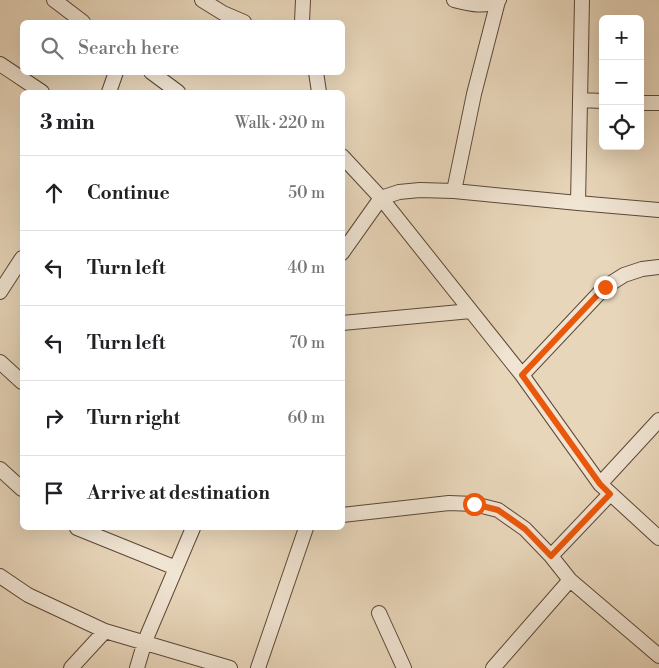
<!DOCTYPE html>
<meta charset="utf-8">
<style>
body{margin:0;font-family:"Libre Bodoni",serif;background:#f6f6f6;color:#202124}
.controls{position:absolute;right:15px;top:15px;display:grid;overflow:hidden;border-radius:8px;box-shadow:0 5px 20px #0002}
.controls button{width:45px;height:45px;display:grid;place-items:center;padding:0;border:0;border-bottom:1px solid #e0e0e0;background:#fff;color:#202124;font:25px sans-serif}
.stop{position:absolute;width:15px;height:15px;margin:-11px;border:4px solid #ea580c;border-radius:50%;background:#fff}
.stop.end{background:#ea580c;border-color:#fff;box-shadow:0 1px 5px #0008}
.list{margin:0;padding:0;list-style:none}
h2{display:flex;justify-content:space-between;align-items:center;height:65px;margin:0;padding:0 20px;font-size:21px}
h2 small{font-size:16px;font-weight:400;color:#757577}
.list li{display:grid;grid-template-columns:32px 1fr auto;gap:15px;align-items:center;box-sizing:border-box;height:75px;padding:0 20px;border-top:1px solid #e0e0e0}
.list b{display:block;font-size:19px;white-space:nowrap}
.list em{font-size:16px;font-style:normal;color:#757577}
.icon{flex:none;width:28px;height:28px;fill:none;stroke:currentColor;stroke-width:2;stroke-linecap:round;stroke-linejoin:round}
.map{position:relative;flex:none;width:659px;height:668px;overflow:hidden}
.search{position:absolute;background:#fff;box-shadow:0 5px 20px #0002;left:20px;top:20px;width:325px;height:55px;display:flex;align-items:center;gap:12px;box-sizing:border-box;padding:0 18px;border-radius:8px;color:#757577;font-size:19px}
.panel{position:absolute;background:#fff;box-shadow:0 5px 20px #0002;left:20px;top:90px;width:325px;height:440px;border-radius:8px}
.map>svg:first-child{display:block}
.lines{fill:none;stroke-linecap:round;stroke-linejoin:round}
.minor-casing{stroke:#5d4838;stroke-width:16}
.minor{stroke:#f0e4d2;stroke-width:14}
.route{stroke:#ea580c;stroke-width:6}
</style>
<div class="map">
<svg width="659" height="668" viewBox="0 0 659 668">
<rect width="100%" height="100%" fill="#e8d6ba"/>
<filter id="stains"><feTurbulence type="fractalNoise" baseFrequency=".004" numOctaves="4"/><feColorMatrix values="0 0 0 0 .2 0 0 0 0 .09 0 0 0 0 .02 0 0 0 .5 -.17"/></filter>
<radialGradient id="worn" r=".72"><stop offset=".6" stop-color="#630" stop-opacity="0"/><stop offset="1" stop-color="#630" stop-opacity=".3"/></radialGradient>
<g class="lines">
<g class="minor-casing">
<path id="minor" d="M54 0 83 22
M202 0 223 13 244 22
M454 0C470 4 484 8 499 0
M302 22 303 0
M0 64 42 92
M151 72 178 92
M316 72 319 92
M109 92 116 72
M580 100 603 101
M640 103H659
M342 156 381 198 522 375 600 484 659 538
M454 191 474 94 498 1
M578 203 659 210
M342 253 381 198 399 192 420 190 454 191 578 203 582 0
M0 292 22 258
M342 323 471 311
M0 362 22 382
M522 375 605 287 624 275 642 269 659 267
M0 469 22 489
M600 484 659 420
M342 515 449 503 474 504 498 510 525 529 551 556 570 580 659 656
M77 528 176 568
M551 556 610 494
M0 576 28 595 105 631 230 668
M379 613 404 668
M71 668 105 631
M137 668 145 641 193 528
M258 668 306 528
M493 668 570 580"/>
</g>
<use href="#minor" class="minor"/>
</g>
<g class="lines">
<path class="route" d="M474 504 498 510 525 529 551 556 610 494 600 484 522 375 605 287"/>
</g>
<rect width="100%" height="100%" filter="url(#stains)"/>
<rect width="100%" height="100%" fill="url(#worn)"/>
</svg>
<div class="controls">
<button>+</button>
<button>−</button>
<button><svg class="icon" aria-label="locate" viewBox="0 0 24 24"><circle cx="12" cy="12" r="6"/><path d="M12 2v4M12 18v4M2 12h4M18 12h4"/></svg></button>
</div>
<div class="stop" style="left:474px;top:504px"></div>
<div class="stop end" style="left:605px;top:287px"></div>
<div class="search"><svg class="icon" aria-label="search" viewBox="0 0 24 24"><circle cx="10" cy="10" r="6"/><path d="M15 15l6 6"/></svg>Search here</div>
<section class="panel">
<h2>3 min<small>Walk · 220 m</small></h2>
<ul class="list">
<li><svg class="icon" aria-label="ahead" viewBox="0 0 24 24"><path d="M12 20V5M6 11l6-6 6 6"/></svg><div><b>Continue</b></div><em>50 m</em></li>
<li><svg class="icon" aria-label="left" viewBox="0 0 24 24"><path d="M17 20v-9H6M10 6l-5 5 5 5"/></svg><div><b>Turn left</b></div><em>40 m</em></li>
<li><svg class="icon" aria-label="left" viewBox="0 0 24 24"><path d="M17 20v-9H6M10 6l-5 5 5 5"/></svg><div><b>Turn left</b></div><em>70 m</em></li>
<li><svg class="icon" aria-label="right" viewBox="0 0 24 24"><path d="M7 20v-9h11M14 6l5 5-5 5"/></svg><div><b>Turn right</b></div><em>60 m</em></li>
<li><svg class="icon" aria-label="arrive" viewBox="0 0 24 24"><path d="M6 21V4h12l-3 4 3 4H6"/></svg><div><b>Arrive at destination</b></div></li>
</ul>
</section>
</div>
